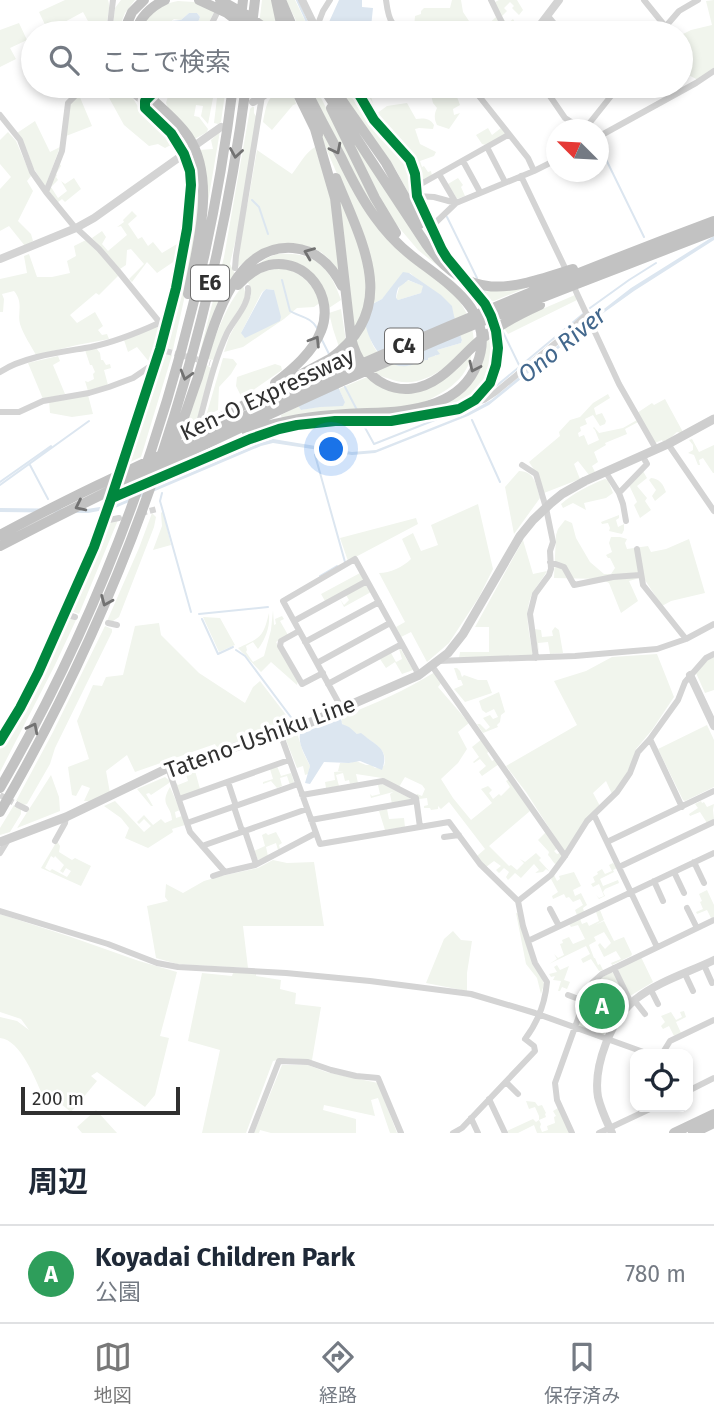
<!DOCTYPE html>
<html lang="ja">
<meta charset="utf-8">
<style>
body{margin:0;font-family:"Fira Sans","Noto Sans JP",sans-serif;background:#f2f2f3;color:#1f2937}
.controls{position:absolute;right:21px;bottom:21px;display:grid;overflow:hidden;border-radius:14px;box-shadow:0 4px 10px #0003}
.controls button{width:63px;height:63px;display:grid;place-items:center;padding:0;border:0;border-bottom:2px solid #e0e1e3;background:#fff;color:#1f2937;font:35px sans-serif}
.compass{position:absolute;left:546px;top:119px;width:63px;height:63px;border-radius:50%;background:#fff;box-shadow:0 4px 10px #0003;rotate:294deg}
.scale{position:absolute;left:21px;bottom:18px;width:159px;box-sizing:border-box;padding-left:7px;border:4px solid #303030;border-top:0;font-size:19px;line-height:24px;white-space:nowrap;color:#303030;-webkit-text-stroke:5px #fff;paint-order:stroke}
.you{position:absolute;left:332px;top:450px;width:24px;height:24px;margin:-18px;border:5px solid #fff;border-radius:50%;background:#1a73e8;box-shadow:0 0 0 10px #1a73e833}
.badge{display:grid;place-items:center;width:46px;height:46px;border-radius:50%;background:#787878;color:#fff;font-size:23px;font-weight:700}
.pin{position:absolute;translate:-50% -50%;border:4px solid #fff;box-shadow:0 2px 7px #0006}
.list{margin:0;padding:0;list-style:none}
h2{display:flex;justify-content:space-between;align-items:center;height:91px;margin:0;padding:0 28px;font-size:30px}
h2 small{font-size:23px;font-weight:400;color:#747a83}
.list li{display:grid;grid-template-columns:46px 1fr auto;gap:21px;align-items:center;box-sizing:border-box;height:98px;padding:0 28px;border-top:2px solid #e0e1e3}
.list b{display:block;font-size:26px;white-space:nowrap}
.list p{margin:0;font-size:23px;white-space:nowrap;color:#747a83}
.list em{font-size:23px;font-style:normal;color:#747a83}
.icon{flex:none;width:38px;height:38px;fill:none;stroke:currentColor;stroke-width:2;stroke-linecap:round;stroke-linejoin:round}
.map{position:relative;flex:none;width:714px;height:1133px;overflow:hidden}
.search{position:absolute;background:#fff;box-shadow:0 4px 10px #0003;left:21px;right:21px;top:21px;height:77px;display:flex;align-items:center;gap:18px;box-sizing:border-box;padding:0 24px;border-radius:38px;color:#747a83;font-size:26px}
.sheet{height:189px;background:#fff}
nav{display:flex;justify-content:space-around;align-items:center;box-sizing:border-box;height:98px;border-top:2px solid #e0e1e3;background:#fff;font-size:19px;color:#747a83}
nav a{display:grid;justify-items:center;gap:4px}
nav .on{color:#787878}
.map>svg:first-child{display:block}
.green{fill:#f1f5ed;fill-rule:evenodd}
.water{fill:#dce6f0;fill-rule:evenodd}
.lines{fill:none;stroke-linecap:round;stroke-linejoin:round}
.stream{stroke:#dce6f0;stroke-width:2}
.minor-tunnel{stroke:#d6d6d6;stroke-width:6;stroke-dasharray:6 3;stroke-linecap:butt}
.minor{stroke:#d4d4d4;stroke-width:6}
.tertiary{stroke:#d4d4d4;stroke-width:8}
.secondary{stroke:#cecece;stroke-width:9}
.trunk{stroke:#c5c5c5;stroke-width:10}
.motorway{stroke:#c2c2c2;stroke-width:10}
.cycleway-casing{stroke:#fff;stroke-width:15}
.cycleway{stroke:#00873e;stroke-width:10}
.oneway{stroke:#727272}
.labels{text-anchor:middle;stroke-width:7;stroke-linejoin:round;paint-order:stroke}
.shield{fill:#fff;stroke:#6e6e6e;stroke-width:2}
.shield-label{font-size:21px;font-weight:bold;fill:#303030}
.street-label{font-size:23px;fill:#303030;stroke:#fff}
.water-label{font-size:24px;font-style:italic;fill:#43688d;stroke:#fff}
</style>
<div class="map">
<svg width="714" height="1133" viewBox="0 0 714 1133">
<rect width="100%" height="100%" fill="#fff"/>
<path class="green" d="M65 0H108C111 8 107 18 106 27L94 32 83 12 48 31 39 12Z
M121 0H135L125 13 117 33H112L115 8Z
M262 0H273L280 33H258Z
M286 0H295L311 33H302Z
M452 0H461L463 12 471 24C483 27 488 25 496 17L503 32 426 33 423 31 414 28 415 16 421 14V11L424 8H450Z
M499 0H517L523 10 519 15 512 8 514 6 510 2 504 8 507 11 502 16 507 24 513 19 521 33H518L514 30 509 33 493 3Z
M714 0V69L698 80 681 71V35L691 30 712 25 706 1Z
M178 1 194 2 215 10 204 33H190L197 25 200 17 197 13H189L181 20 174 19 156 33H138C147 15 157 5 178 1Z
M19 23 27 40 10 48 16 59 0 67V30Z
M105 86H125L137 105 170 135 179 154 175 152 171 145 165 148 158 144 149 146 124 125 108 96Z
M209 86H226L221 122 218 124 214 123 217 98H213L208 124 201 116 203 106 196 105 194 116 199 117 208 129 207 132 193 140 171 114 166 103 169 93Z
M337 86H346C355 103 366 122 379 137 386 144 403 157 407 163 412 173 411 185 410 196L396 170Z
M360 86H368L376 114 387 106 407 103 416 119C423 118 430 118 434 125L433 129 419 128 415 129 420 144 436 152 434 156 420 161 422 167 424 166 428 172 431 171 432 176 421 182 417 161 410 151 376 115Z
M426 86H458L457 97 460 105 453 109 454 115 460 113 449 129 437 125C434 119 434 114 437 108L433 103 431 95 415 92Z
M291 87 296 104 293 105 272 130 263 122C268 96 268 97 291 87Z
M300 88 354 193 457 298C467 311 473 325 474 342 450 364 423 393 387 378 380 376 373 372 368 366 364 361 361 353 357 347L336 190 347 197ZM410 273 453 310V316L462 340 461 343 437 350 436 356 433 355 408 366C401 364 393 362 386 359 368 349 367 325 365 308L382 299Z
M310 90H317L382 218 367 201Z
M79 95 92 126 66 136 70 103Z
M252 107H254V113L257 118 245 198 230 264 236 276 199 356 224 257 250 109Z
M335 111 446 271H444L418 250 396 224 384 205Z
M35 121 50 152 60 147 45 187 33 167 26 148 17 133Z
M488 128 492 135 501 128 506 134 486 145 482 144 476 135Z
M220 131 208 202 199 150 213 149 211 140Z
M8 132 16 141 31 176 27 181 33 191 18 221 31 234 33 241 25 246 9 226 0 231V189L11 177 0 164V140Z
M315 147 330 195 340 273 328 258 321 252 307 246 291 243 240 265 237 268 244 217 248 202 257 150 292 174C300 164 304 154 315 147Z
M193 153C211 199 183 301 173 350L165 346 164 343C179 298 190 252 192 205 192 190 184 164 193 153Z
M60 164 61 166 56 174 57 175 56 177 58 180 51 187 58 198 67 191 61 181 65 184 74 178 81 189 65 202 62 199 57 203 48 190Z
M458 178 463 185 461 187 465 196 457 199 448 184Z
M132 211 137 216 128 224 138 239 142 237 148 246 153 242 162 253 177 244 182 238 179 258 157 273 147 262 132 282 129 279 144 264 131 249 127 250 126 265 120 269 92 238 102 231 106 237 102 244 108 251 127 235 121 226 117 227 124 222 123 220Z
M86 240 102 255 119 275 99 295 96 293 70 315 77 323 95 312 103 326 98 330 102 335 107 334 109 339 77 345 36 355C31 346 23 334 20 324 17 313 24 303 14 291L2 294 4 299 3 312H0V279L27 273 24 256 29 254 37 277H52L70 273 67 261 76 256 74 246Z
M277 254C314 251 330 267 341 300L329 308 301 266 253 268 267 258Z
M284 268C305 275 311 284 321 302L314 307 297 308 284 319 243 347 224 352 229 337 251 296V288L247 281C260 272 269 269 284 268ZM266 289 274 290 241 333 262 292Z
M407 280 424 286 421 293 398 300 396 299 400 284 405 283Z
M535 284 494 301 486 302 476 287Z
M243 286 246 294 244 300 225 332 214 360 207 359C216 336 226 304 243 286Z
M575 295 577 300 508 334 504 328 533 313Z
M341 309 346 341 339 347 333 329 329 313Z
M159 325 163 329 153 362 150 363 137 347 128 352 124 340Z
M493 335C499 366 484 402 450 407L448 401 456 396 485 341Z
M96 348 100 353 101 360H103L106 365 110 364 111 368 104 370 108 385 88 391 85 381 88 382 94 379 93 374 95 372 92 365H90L85 350Z
M472 352C468 381 441 395 417 405L282 420 281 415 299 406 301 410 345 402 339 389 367 377 410 393Z
M166 353 172 355 141 457 126 464 159 358Z
M58 356 60 361 53 365 65 394 43 399 28 363Z
M223 358 233 359 237 364 231 374 219 387 218 410 206 416Z
M205 364 211 368 195 427 183 434Z
M275 364 281 366 282 370 242 398 236 386 237 377Z
M608 394 610 398 594 408 596 415 602 413 606 421 605 424 600 426 593 415 585 419 587 424 580 427 581 431 578 433 579 437 584 435 588 445 599 440 595 430 593 428 594 427 599 433 623 428 637 420 638 422 625 429 627 434 605 443 606 445 594 452 598 462 592 466 595 472 589 475 578 461 574 464 580 479 544 493 535 471 529 462 560 436 559 432 570 420 580 417 593 403Z
M88 395 93 414 72 417 50 413 49 401Z
M665 399 684 434 677 432 664 444 662 440 655 443 637 413 652 403 654 405Z
M692 439 699 452 714 445V473H713L703 458 699 460 700 465H698L694 455 688 453 693 450V445L689 440Z
M519 471C535 471 536 485 540 498L514 534 505 487Z
M643 471 647 478 637 486 647 498 645 501 651 510 640 518 634 505 637 502 629 485Z
M651 478C660 479 663 484 666 492L655 501 652 496 656 490 649 480Z
M605 479 608 480 613 493 606 498 584 503 586 510 573 503 563 508 561 504C574 493 589 485 605 479Z
M478 504 493 569 479 597 449 643 427 662 411 632 401 637 396 627 405 622 379 573C390 573 403 567 411 559L402 539 413 533 421 551 438 545 431 525Z
M163 511 171 545 153 550 162 526 161 513Z
M152 513 156 517 154 527 119 617 113 621H107L139 548Z
M619 515V518L616 520 618 527 624 524V530L622 534 609 531 610 528 608 523 602 524 601 522Z
M416 518 418 524 348 561 340 538Z
M118 520 79 614 71 611V606L106 522Z
M565 520 572 523 576 538 590 562 604 574H611L615 568 610 558H608L606 555 612 552 609 543 611 537H620L627 539 625 543 627 549 648 546 651 552 666 549 689 539 705 593 671 601 662 606 643 577 629 581 638 601 621 613 609 583 601 579 554 578 556 535 558 529Z
M523 540 533 574 547 571C543 579 536 586 532 594 523 614 530 635 533 655L459 658 460 652H489V627H475Z
M360 573 364 580 325 601 321 594Z
M365 584 371 592 344 607 340 599 344 605 349 600 346 595Z
M273 610 274 625 276 624 275 619 282 616 284 619 280 621 288 635 276 642 298 681 297 685 271 662 261 672 238 648C261 637 263 638 269 613 270 627 266 638 258 649L253 642 246 646 247 650 246 652 253 662 264 656 271 630Z
M71 617 76 620 55 665 0 772V746L66 618Z
M203 617 220 618 235 645 219 652Z
M159 623 161 635 199 673 245 703 253 687 260 681 293 724 217 748 215 744 135 772 127 755 106 771 110 793 92 801H84L90 788 82 785 76 796 72 795 68 767 89 759 77 721 93 685 102 686 106 677 123 675 135 626Z
M105 626 112 629V632L55 748 50 764 27 804C23 806 20 804 16 801L53 732Z
M555 627 559 630 563 653 550 654 548 642 538 643 539 654 534 629 541 630 542 637 553 636 552 631Z
M400 648 413 670 402 674 395 662 386 668 380 659 391 653 396 662 402 659 399 649Z
M657 654 674 697 652 730 636 749 633 759 625 777 612 794 606 781 593 793 600 806 566 850 564 851 526 792 506 766 577 725 554 681 586 671 612 657Z
M714 657V690L705 693 696 673 708 660Z
M454 668H457L460 671 462 677 464 675 478 680H487L492 693 465 702 454 689 463 685 461 680H458Z
M435 672 442 682 438 687 469 723 458 732 467 749 458 763 441 779 453 798 471 820 492 803 481 789 488 786 492 790 489 793 493 799 499 794 501 796 510 787 506 781 509 779 530 811 489 846 509 866 511 865 517 870 524 863 520 859 525 862 536 853 541 858 539 860 550 872 546 869 543 872 535 873 539 870 534 864 521 878 515 873 508 880 506 877 509 872 504 868 499 873 496 870 501 866 494 861 486 867 477 856 485 849 449 802 441 809 438 806V809L431 810 430 808H424V806L428 805 427 798 419 799 416 796 417 794 422 796 425 789 422 785 405 777 399 787 382 778 356 774 358 783 350 784 349 780 345 781 343 773 336 775 339 786 326 788 325 782 335 780 334 772 344 771H338L340 763H349L356 761 366 765H372L375 768 384 766C389 749 373 743 361 734H357C352 730 344 727 341 722L343 716C375 704 406 690 435 672Z
M499 692 505 712 501 715 500 722 497 725 498 727 483 733 477 724H480L486 730 490 727 483 718 490 715 493 719 498 717 494 709 486 713 482 710 479 701Z
M707 725 714 740V787L685 801 683 800 658 749Z
M297 733 303 752 310 766 308 774 305 775 303 766 297 768 286 740 287 736Z
M482 739 490 751 487 753 492 761 496 759 499 764 482 776 479 772 486 766 480 759 474 763 473 762 479 757 472 747Z
M277 766 281 776 291 773 294 782 290 785 287 776 280 778 282 786 277 788 271 781 263 784V782L273 779 270 769Z
M194 767 200 789 182 796 180 795 174 781 178 785 188 781 185 771Z
M51 775 59 797 60 811 17 828Z
M165 777 170 781 169 783 151 795 149 793 146 794 153 806H151L137 789Z
M382 784 410 798 411 800 392 804 390 794 393 792 371 798 370 794 372 796 380 794 378 785Z
M170 787 180 810 175 812 176 818 182 816 185 825 172 829 173 832 148 848 125 838 129 828 121 818 104 806 115 801 144 832 151 826 144 819 139 824 137 822 144 815 153 825 161 819 165 823 172 820C171 804 159 806 170 787Z
M701 801 702 803 704 802 707 807 714 804 713 810 714 819 707 823 700 812 690 816 689 814 698 808 695 804Z
M14 805 21 809V814L10 832 0 835V828Z
M387 809 389 819 404 818 405 827 385 830 379 811Z
M276 832 282 843 279 845 280 849 278 850 276 843 266 847 268 856 258 860 254 851 265 846 262 835 266 833 268 835Z
M546 832 557 849 554 851 557 854 560 853 562 857 557 863 555 864C552 861 551 858 548 855L549 852 538 840Z
M57 841 60 846 59 852 72 860 75 858 91 866 81 886 41 868ZM51 856 54 858 55 856 64 865 60 871 63 873 66 868 71 871 67 877 52 869 50 871 45 868Z
M273 860 287 863 314 862 324 926H243L248 968 177 964 156 958 147 906 168 901 165 897 166 884 183 893 204 881 221 876 258 868Z
M613 863 617 868 613 870 614 872 600 879 603 886 618 880 619 883 605 889 603 892 605 896 599 899 596 895 599 898 604 896 599 884 593 887 591 884 595 882 593 877 598 874 597 872 602 869 605 874 612 871 609 865Z
M574 872 581 886 573 890 575 896 581 893 587 905 583 908 584 912 577 915 575 910 583 905 580 899 573 902 569 897 566 898 564 894 553 899 552 896 558 892 551 879 554 875 557 881 560 879 559 876Z
M707 890 714 905V917L711 918 707 910 697 914 696 912 703 909 700 902 702 901 699 894Z
M600 910 604 920 595 925 604 921 614 941 624 937 632 954 631 956 612 965 611 963 621 959 616 951 604 957 598 945 600 943 605 949 611 943 604 932 594 937 596 941 589 945 594 958H595L598 965 600 964 603 970 599 971 591 959 583 963 581 959 590 954 586 946 549 964 557 959 554 954 558 958 564 955 560 944 563 943 562 940 569 937 573 944 585 939 578 925 571 927 569 924 580 919 582 924 587 922 589 926 599 921 596 912Z
M516 913 519 914 544 984 541 994 537 978 526 964Z
M0 914 71 937 139 961 177 972 160 1036 169 1038 155 1095 145 1107 97 1072 91 1076 97 1081 71 1112 46 1092 43 1096C35 1079 21 1040 0 1038V1017L17 1021 29 1030 21 1019 0 1012Z
M453 931 461 940 472 941 467 973V991L426 983 444 939Z
M641 957 653 982 630 996 618 970 619 968Z
M557 965 560 970 569 966 564 980 570 982 567 989 562 987 560 991H558L561 981 553 980 555 976 551 977 549 974 557 972 554 967Z
M611 972 615 974 626 999C616 1010 609 1021 604 1035L579 1026 578 1023C587 1001 589 984 611 972Z
M202 973 232 976 233 973H256V976L281 980 280 989 296 993 295 1004 321 1007 312 1060 287 1058 273 1061 246 1133H202L220 1050 188 1041Z
M684 1011 686 1017 676 1022 681 1033 674 1036 669 1026 663 1029 661 1026 665 1022 661 1016 671 1012 676 1020 682 1017 680 1012Z
M282 1065H308L326 1072 378 1083 397 1133H390L378 1098 371 1100 375 1116 324 1105 323 1110 356 1119V1133H271L260 1130 259 1133H254Z
M526 1101 535 1102 538 1106 542 1105 546 1113 545 1114 546 1117 539 1120 541 1124 540 1127 542 1132 548 1130 547 1126 555 1123 554 1117 556 1116 553 1111 558 1108 569 1133H537L534 1125 518 1133H508L507 1131 533 1119 536 1122 539 1120V1116L535 1107 529 1109Z
M96 1110 117 1133H82L77 1127Z"/>
<path class="water" d="M339 0H362V7L373 8 371 27 385 28 392 33H335L329 22Z
M189 13H197L200 17 197 25 190 33H156L171 21 181 20Z
M714 236V240L634 291 595 319 489 405 468 416 375 453 352 455 273 443 261 446 115 508 88 513 0 512V508L87 509 113 505 260 443 273 439 352 452 376 450 464 415 491 400 573 333 631 288Z
M403 272 409 273 441 295 452 306 454 316 462 340 461 343 437 350 440 354 428 358V360C421 359 415 365 407 366 380 370 361 330 365 308L382 299ZM408 280 423 286 421 293 398 300 396 298C398 283 399 289 408 280Z
M266 289 274 290 281 317 280 321 245 338 241 333 263 292Z
M330 369 345 402 343 406 320 407 301 410 289 392Z
M341 718 342 724 349 727 357 734 361 733C376 746 390 748 382 770L360 761 349 763 324 762 310 784 305 783 310 766C306 755 298 746 300 734Z"/>
<g class="lines">
<path class="stream" d="M297 0 312 33
M348 88 368 121 396 151
M598 143 644 237
M403 157 411 177 412 199 415 205
M252 200 259 207 268 234
M447 217 477 278
M424 222 440 251
M282 280 290 311C300 317 311 317 317 328
M477 288 487 300
M483 289 489 303
M590 308 629 280 656 263
M502 330 520 367
M322 340 329 354
M345 387 357 410
M483 397 583 314
M472 420 500 482
M363 424 374 444 455 412
M315 455 345 562
M30 465 48 499
M0 482 51 446
M0 485 89 421
M162 493 160 501 162 508 191 612
M320 576 337 566
M199 614 268 607
M202 619 218 654 233 647
M236 650 245 656 296 724"/>
<path class="minor-tunnel" d="M166 351 210 363
M152 481 169 474
M141 513 157 509
M0 795 18 805"/>
<path class="minor" d="M386 0C390 31 394 25 421 33
M491 0 507 33
M644 0 665 26
M547 15 562 33
M316 29 323 11 330 0
M109 33 113 0
M207 33 220 7
M660 33 679 11 698 0
M129 86 135 96 144 103
M471 86 528 158 534 171
M543 86 565 118 584 130 619 86
M0 115 20 140 32 172 46 192 73 225 99 249 118 271 165 329
M598 137 696 83 714 71
M487 147 505 182
M463 161 480 192
M439 174 456 203
M521 176 567 272
M416 185 421 184 508 135
M46 192 62 151 68 103 77 94 91 86
M417 196 434 197 456 203
M235 268 236 256 262 96
M455 268 447 258 431 227 456 203 534 171 556 160
M573 285 619 384 656 449
M0 372C24 356 63 352 91 347 115 342 137 333 159 323
M471 404 484 400 496 392 565 335 587 314
M0 412H19L43 401 89 393 109 387 133 378 155 363
M197 430C206 398 213 363 227 333 234 319 250 304 248 288
M668 444 714 511
M522 465 536 474 546 508 553 542 550 551 551 569 549 575 535 594 530 614 536 658
M605 471 619 493 647 464 642 455
M119 474C146 389 181 302 189 212 190 198 193 183 190 170 183 145 166 126 147 111L144 106 145 101
M169 474C210 455 254 432 299 425 318 422 338 420 357 420 368 421 378 422 389 421 405 420 421 416 436 413 447 411 458 410 467 405 482 397 491 384 496 368 506 332 487 308 466 282
M619 493 623 504 626 521
M112 498 128 491
M104 521 119 518
M637 549 643 585 686 639
M550 562 564 567 574 585 613 577 640 575
M64 614 75 617
M294 621 367 581
M108 623 117 625
M299 631 281 641 280 646 302 684 323 673
M305 642 379 602
M438 661 575 656 657 649 686 639 714 624
M317 663 390 623
M432 666 565 856
M328 684 402 644
M342 709 283 601 355 559 419 675
M280 733 320 844 449 822 480 864 518 901 523 926 535 963 547 982C545 1004 538 1022 525 1039L534 1046 535 1051 462 1128 453 1133
M650 739 682 807
M0 741 20 708 38 673 80 581 104 521 115 488
M168 768 190 832 225 872 255 865 316 833
M228 782 236 806
M302 795 383 781 416 798 420 827
M179 799 289 760
M18 805 26 809
M234 807 241 828 246 834 256 864
M594 815 657 947
M311 820 416 801
M187 823 298 784
M444 837 459 835
M55 841 65 823 66 817
M607 842 714 791
M202 846 307 809
M0 853 8 840
M694 862 704 883
M619 867 714 822
M674 872 684 893
M213 876 225 872
M654 881 663 901
M518 901 551 875 565 856 587 821 617 792 630 773 638 752 650 739 678 700 685 682 706 658 714 654
M687 908 697 928
M550 909 559 926
M0 911 108 944 157 963 178 967 286 973 370 981 471 994 535 1013 649 1054
M528 941 714 853
M704 965 712 983
M614 968 631 1003
M685 974 693 991
M651 990 658 1004
M568 995 584 1001
M634 1000 645 1014
M662 1054 670 1041 714 1020
M506 1082 518 1094
M688 1091 714 1078
M489 1099 505 1133
M471 1118 478 1133
M251 1133 279 1061 308 1062 331 1070 356 1076 378 1078 401 1133
M572 1133 557 1100 555 1083 589 988 593 982 602 974 714 920
M599 1133 654 1107"/>
<path class="tertiary" d="M302 0 318 33
M534 33 559 0
M354 86 374 120 410 160 415 174 417 196 431 227
M253 102 279 86
M197 144 221 127
M0 259 76 228 94 218 191 149
M690 675 714 726
M612 1133C607 1122 601 1110 598 1097 593 1067 611 1018 636 999 657 982 689 972 714 960"/>
<path class="secondary" d="M0 842 66 817 168 768 302 726 419 675 448 653 463 634 520 536 533 520 551 503 562 494 585 481 668 444 714 419"/>
<path class="trunk" d="M674 1133 714 1114
M693 1133 714 1123"/>
<path class="motorway" d="M199 0 227 13 253 33
M220 0 245 14 272 33
M276 0 283 33
M281 0 295 33
M252 25 255 0
M123 33 132 12 144 0
M135 33C140 17 150 7 165 0
M239 33 243 0
M139 86C154 103 175 117 188 136 217 179 197 247 188 294
M155 86C172 95 189 95 206 86
M294 86 318 135
M322 86 426 244C470 304 511 289 573 269
M332 86 386 163 420 224
M331 108 375 198 396 233
M315 129 335 198 351 338C361 381 401 405 440 377 456 366 468 349 484 337 501 324 520 314 540 305
M238 285C246 276 257 268 269 265 307 257 335 297 321 331 313 352 293 369 275 383
M247 432C279 421 312 416 346 414 376 412 406 414 436 403 454 396 470 383 477 364 498 311 446 283 412 256 398 245 385 231 375 217 361 198 351 178 341 157 328 133 316 110 304 86
M192 433 330 359C401 308 362 243 336 178
M171 453C181 428 189 402 198 377 212 332 231 243 293 248 317 250 332 266 342 286
M0 535C70 497 142 464 215 430 378 354 545 284 714 221
M0 546C143 472 289 403 437 340 529 301 622 267 714 231
M0 788C124 574 203 331 233 86
M0 812C131 587 212 344 246 86"/>
<g class="cycleway-casing">
<path id="cycleway" d="M112 498 250 439 279 429 297 425 335 421H391L459 409 475 400 490 383 496 365 498 348 496 331 491 316 485 304 447 258 442 250 417 196 415 174 410 160 374 120 354 86
M0 741 20 708 38 673 94 547 110 502 160 349 176 288 187 229 191 185 190 171 184 154 171 133 145 108V101L160 86"/>
</g>
<use href="#cycleway" class="cycleway"/>
</g>
<defs><path id="oneway-chevron" d="M-2-3.5L2.5 0L-2 3.5" fill="none" stroke-width="1.6" stroke-linecap="round" stroke-linejoin="round" transform="scale(1.75)"/></defs>
<g class="oneway">
<use href="#oneway-chevron" transform="translate(336 149) rotate(63)"/>
<use href="#oneway-chevron" transform="translate(236 153) rotate(99)"/>
<use href="#oneway-chevron" transform="translate(309 253) rotate(-158)"/>
<use href="#oneway-chevron" transform="translate(315 341) rotate(-58)"/>
<use href="#oneway-chevron" transform="translate(474 367) rotate(115)"/>
<use href="#oneway-chevron" transform="translate(186 375) rotate(106)"/>
<use href="#oneway-chevron" transform="translate(80 506) rotate(154)"/>
<use href="#oneway-chevron" transform="translate(106 601) rotate(113)"/>
<use href="#oneway-chevron" transform="translate(33 728) rotate(-63)"/>
</g>
<g class="labels">
<g class="shield">
<rect x="191" y="265.5" width="38" height="35" rx="5"/>
<rect x="385" y="328.5" width="38" height="35" rx="5"/>
</g>
<g class="shield-label">
<text x="210" y="290">E6</text>
<text x="404" y="353">C4</text>
</g>
<g class="street-label">
<text transform="translate(267 394) rotate(-25)" y="8">Ken-O Expressway</text>
<text transform="translate(260 737) rotate(-20)" y="8">Tateno-Ushiku Line</text>
</g>
<g class="water-label">
<text transform="translate(562 345) rotate(-39)" y="8">Ono River</text>
</g>
</g>
</svg>
<div class="controls">
<button><svg class="icon" aria-label="locate" viewBox="0 0 24 24"><circle cx="12" cy="12" r="6"/><path d="M12 2v4M12 18v4M2 12h4M18 12h4"/></svg></button>
</div>
<svg class="compass" viewBox="-18 -18 36 36"><path d="M0-13l5 13h-10z" fill="#e53935"/><path d="M0 13l5-13h-10z" fill="#747a83"/></svg>
<div class="scale">200 m</div>
<div class="you"></div>
<div class="pin badge" style="left:602px;top:1006px;background:#2e9e5b">A</div>
<div class="search"><svg class="icon" aria-label="search" viewBox="0 0 24 24"><circle cx="10" cy="10" r="6"/><path d="M15 15l6 6"/></svg>ここで検索</div>
</div>
<section class="sheet">
<h2>周辺<small></small></h2>
<ul class="list">
<li><span class="badge" style="background:#2e9e5b">A</span><div><b>Koyadai Children Park</b><p>公園</p></div><em>780 m</em></li>
</ul>
</section>
<nav>
<a class="on"><svg class="icon" aria-label="map" viewBox="0 0 24 24"><path d="M3 6l6-2 6 2 6-2v14l-6 2-6-2-6 2zM9 4v14M15 6v14"/></svg>地図</a>
<a><svg class="icon" aria-label="directions" viewBox="0 0 24 24"><path d="M12 3l9 9-9 9-9-9zM9 14v-3h6M13 9l2 2-2 2"/></svg>経路</a>
<a><svg class="icon" aria-label="saved" viewBox="0 0 24 24"><path d="M7 4h10v16l-5-4-5 4z"/></svg>保存済み</a>
</nav>
